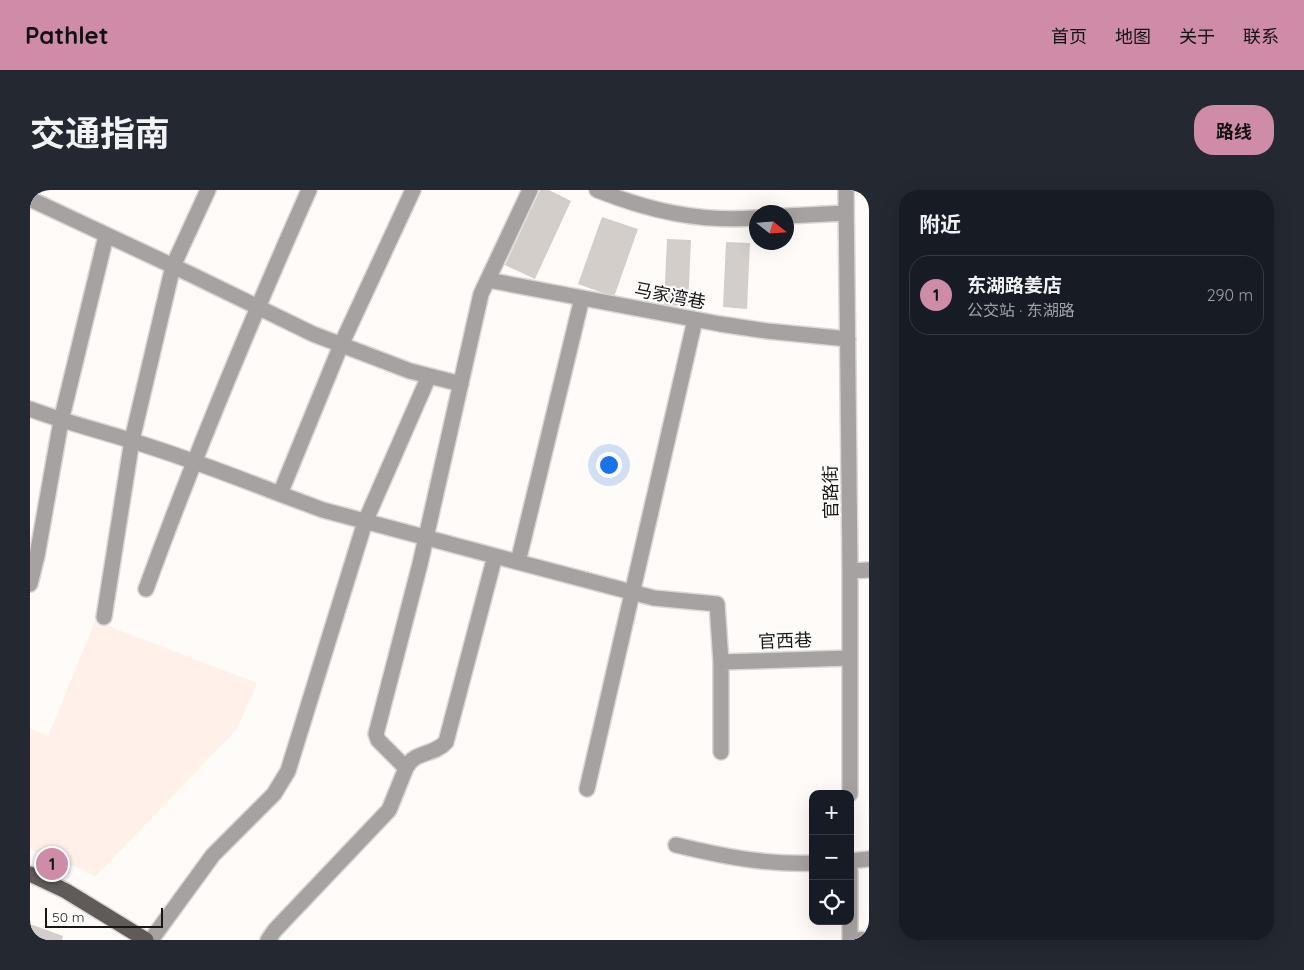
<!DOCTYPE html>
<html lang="zh">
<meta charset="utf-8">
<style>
body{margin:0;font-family:Quicksand,"Noto Sans SC",sans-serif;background:#242831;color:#f1f3f6}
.controls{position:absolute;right:15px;bottom:15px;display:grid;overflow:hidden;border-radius:10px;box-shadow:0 5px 20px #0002}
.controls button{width:45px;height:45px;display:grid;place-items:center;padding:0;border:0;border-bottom:1px solid #363941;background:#171b24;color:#f1f3f6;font:25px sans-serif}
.compass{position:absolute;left:719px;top:15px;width:45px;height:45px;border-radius:50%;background:#171b24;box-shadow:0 5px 20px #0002;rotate:107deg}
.scale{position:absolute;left:15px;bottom:12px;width:118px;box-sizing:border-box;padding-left:5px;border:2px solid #191615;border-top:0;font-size:14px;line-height:18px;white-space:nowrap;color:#191615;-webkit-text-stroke:4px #fff;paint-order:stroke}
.you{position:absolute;left:578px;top:274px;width:18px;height:18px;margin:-12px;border:4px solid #fff;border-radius:50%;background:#1a73e8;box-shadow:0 0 0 8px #1a73e833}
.badge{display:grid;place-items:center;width:32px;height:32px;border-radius:50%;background:#ce8ca8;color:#111;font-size:16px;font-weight:700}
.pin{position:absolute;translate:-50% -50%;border:2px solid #fff;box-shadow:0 1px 5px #0006}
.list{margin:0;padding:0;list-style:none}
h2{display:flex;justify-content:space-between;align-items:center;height:65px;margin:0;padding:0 20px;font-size:21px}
h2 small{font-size:16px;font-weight:400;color:#9ea1a6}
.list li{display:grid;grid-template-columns:32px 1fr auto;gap:15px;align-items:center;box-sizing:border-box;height:80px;margin:0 10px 10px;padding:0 10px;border:1px solid #363941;border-radius:20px}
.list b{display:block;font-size:19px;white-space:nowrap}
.list p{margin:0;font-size:16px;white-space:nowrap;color:#9ea1a6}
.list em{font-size:16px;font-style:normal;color:#9ea1a6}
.icon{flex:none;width:28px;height:28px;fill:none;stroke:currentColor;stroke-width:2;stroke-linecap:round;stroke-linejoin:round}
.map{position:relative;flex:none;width:839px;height:750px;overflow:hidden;border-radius:20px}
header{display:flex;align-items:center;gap:30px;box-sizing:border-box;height:70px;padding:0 25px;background:#ce8ca8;color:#111}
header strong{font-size:24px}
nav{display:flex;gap:28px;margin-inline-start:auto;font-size:18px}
.intro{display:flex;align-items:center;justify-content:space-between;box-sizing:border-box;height:120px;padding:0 30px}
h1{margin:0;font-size:35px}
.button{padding:12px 22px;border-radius:20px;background:#ce8ca8;color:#111;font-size:18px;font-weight:700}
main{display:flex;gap:30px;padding:0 30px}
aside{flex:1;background:#171b24;border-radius:20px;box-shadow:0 5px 20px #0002}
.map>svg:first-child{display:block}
.built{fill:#fff1e9}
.building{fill:#d4ceca}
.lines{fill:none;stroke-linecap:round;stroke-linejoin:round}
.minor-casing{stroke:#dad6d4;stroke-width:18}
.major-casing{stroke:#dad6d4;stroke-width:18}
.minor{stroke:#a6a2a2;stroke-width:15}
.major{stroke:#605a59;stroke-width:15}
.labels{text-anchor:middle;stroke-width:4;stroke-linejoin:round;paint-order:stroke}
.street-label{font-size:18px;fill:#191615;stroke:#fff}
</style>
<header>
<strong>Pathlet</strong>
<nav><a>首页</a><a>地图</a><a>关于</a><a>联系</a></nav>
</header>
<div class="intro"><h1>交通指南</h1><a class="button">路线</a></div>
<main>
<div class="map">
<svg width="839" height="750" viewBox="0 0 839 750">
<rect width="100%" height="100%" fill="#fffbf8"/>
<path class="built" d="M65 431 227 493 207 539 65 687 44 676 0 659V538L18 546Z"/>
<path class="building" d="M510 0H519L541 11 505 89 475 75Z
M572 27 608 39 584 107 548 94Z
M637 49 661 50 658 116 634 115Z
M696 52 720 53 717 119 693 117Z
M0 734 33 746 32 750H0Z"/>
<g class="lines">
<g class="minor-casing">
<path id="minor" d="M567 0C620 21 669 32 726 28
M816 0 820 381V604
M0 9 162 85 283 144 380 181 431 194
M756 26 816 23
M458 90 690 134 737 141 818 149
M0 219C34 232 68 240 102 251 152 266 201 285 250 304L311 155 383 0
M250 304 293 320 465 366 416 552C404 566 385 560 376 578
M465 366 624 408 687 414 691 472V562
M488 372 552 108
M820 381 839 380
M0 394 7 366 31 231 76 46
M116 399C165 264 221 131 279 0
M74 427 102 250 143 76 178 0
M691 472 820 468
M557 599 665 130
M646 655C691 666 736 675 783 673
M820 671 839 669
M820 748 836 750
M121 750 183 665 244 604 258 581 335 332 399 186
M238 750 245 740 359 620 376 578 348 550 346 544 390 374 451 104 500 0
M820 750V680"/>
</g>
<g class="major-casing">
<path id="major" d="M0 684 36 701 116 750"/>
</g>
<use href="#minor" class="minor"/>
<use href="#major" class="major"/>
</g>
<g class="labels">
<g class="street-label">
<text transform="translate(640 106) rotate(11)" y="6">马家湾巷</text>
<text transform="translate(801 302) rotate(-91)" y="6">官路街</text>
<text transform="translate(755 451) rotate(-2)" y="6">官西巷</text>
</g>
</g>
</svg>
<div class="controls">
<button>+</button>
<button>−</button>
<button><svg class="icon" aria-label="locate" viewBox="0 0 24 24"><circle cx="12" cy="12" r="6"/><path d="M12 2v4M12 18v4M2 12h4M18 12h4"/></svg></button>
</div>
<svg class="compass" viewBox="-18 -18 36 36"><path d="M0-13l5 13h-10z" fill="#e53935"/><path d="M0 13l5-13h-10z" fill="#9ea1a6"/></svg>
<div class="scale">50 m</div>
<div class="you"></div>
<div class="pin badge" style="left:22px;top:674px">1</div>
</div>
<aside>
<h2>附近<small></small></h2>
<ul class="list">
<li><span class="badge">1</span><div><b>东湖路姜店</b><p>公交站 · 东湖路</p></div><em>290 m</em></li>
</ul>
</aside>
</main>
